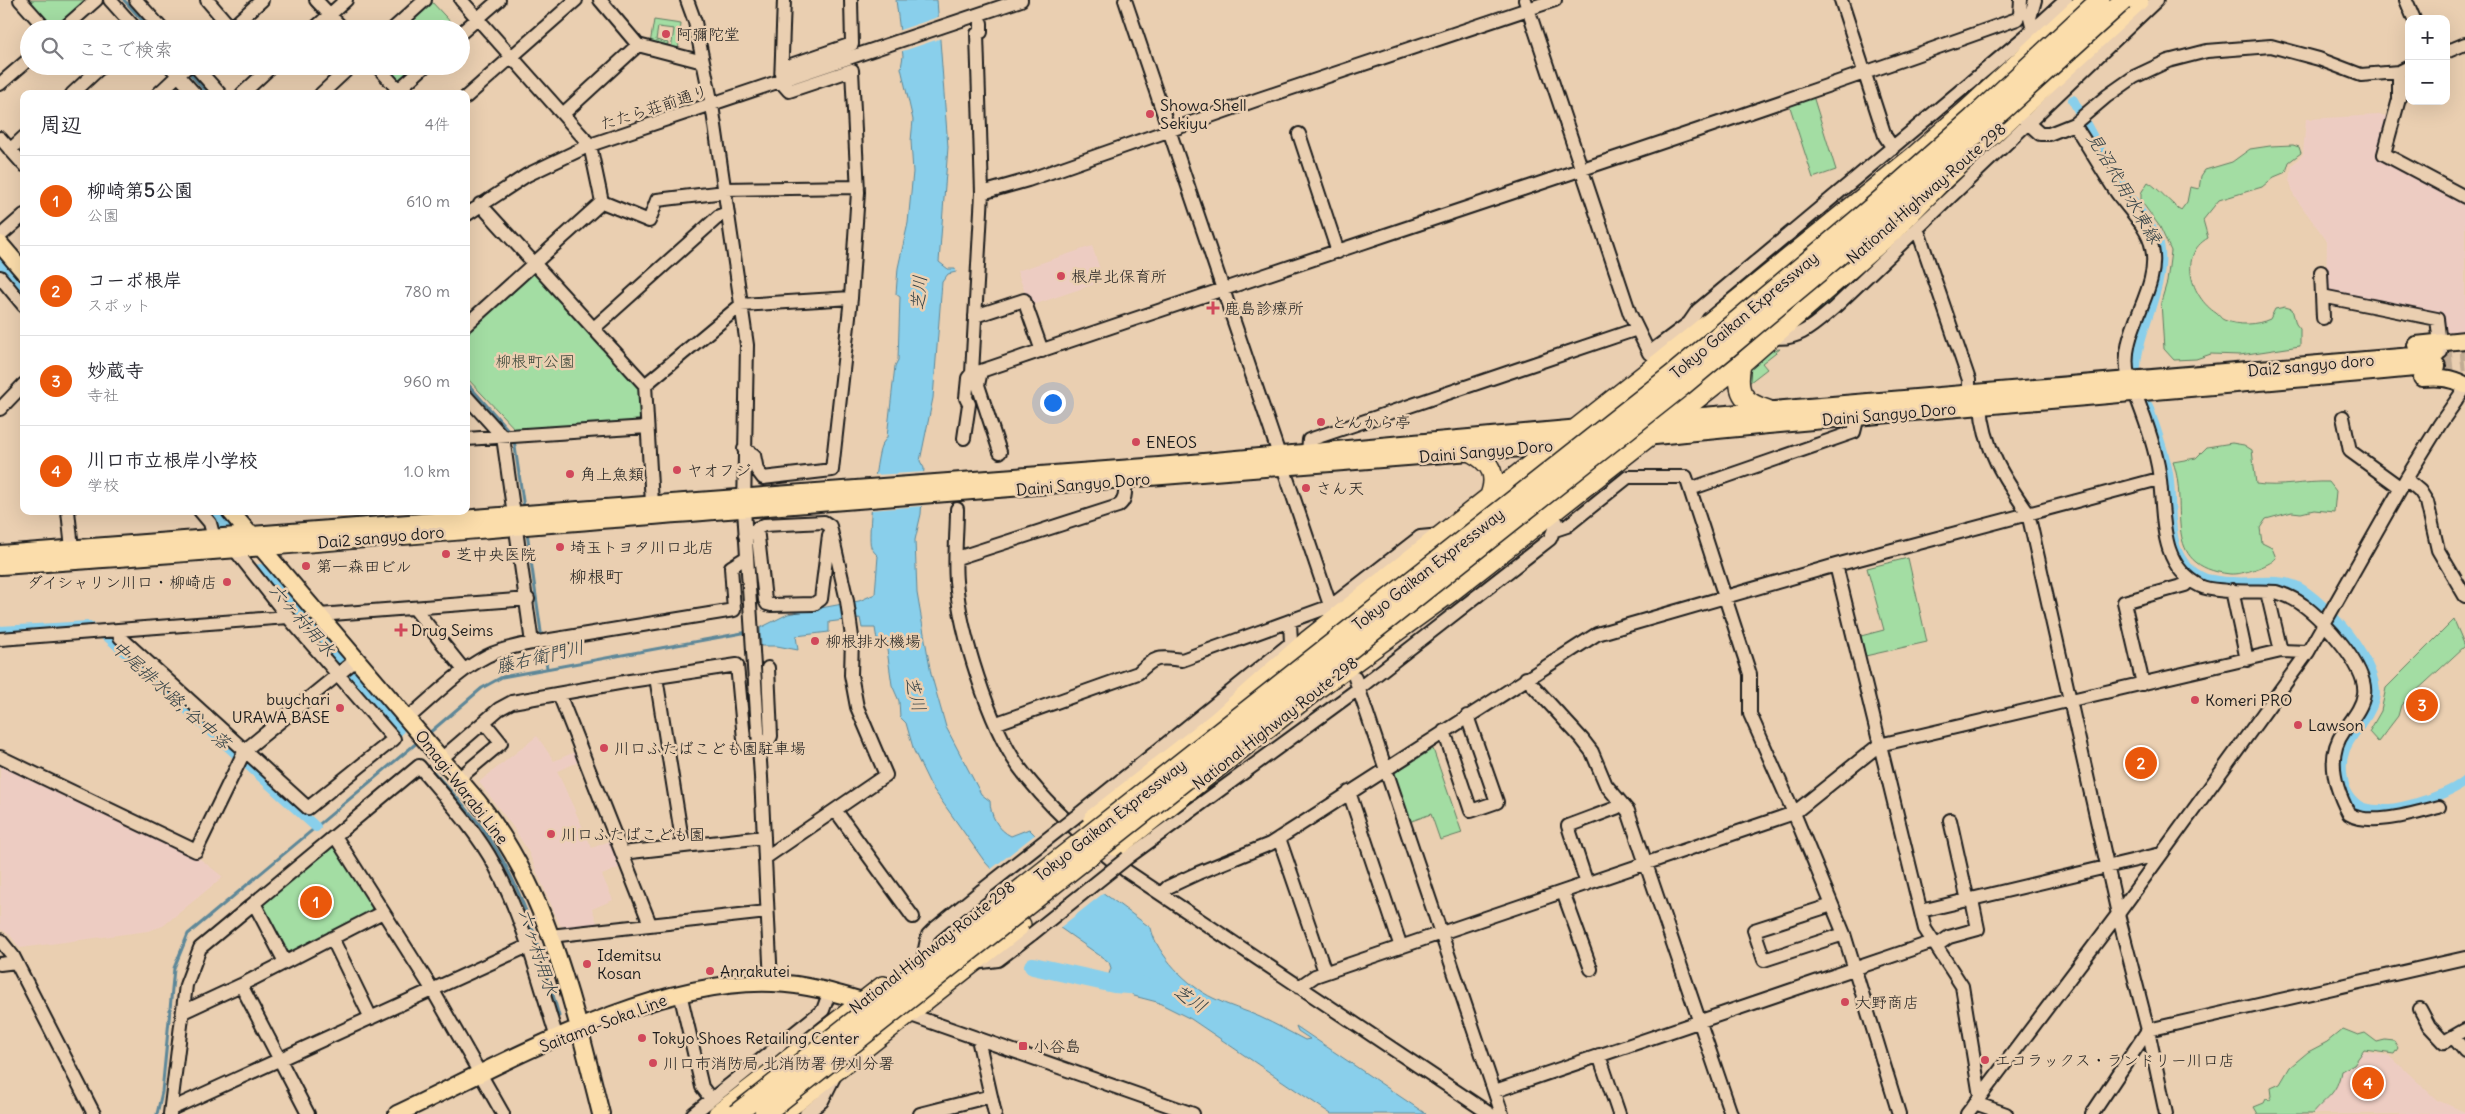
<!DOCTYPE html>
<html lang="ja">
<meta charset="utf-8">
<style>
body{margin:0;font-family:Delius,"Klee One",sans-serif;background:#f7f7f7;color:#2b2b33}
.controls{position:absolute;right:15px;top:15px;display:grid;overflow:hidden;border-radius:10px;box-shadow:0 5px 20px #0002}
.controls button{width:45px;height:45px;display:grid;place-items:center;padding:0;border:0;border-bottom:1px solid #e1e1e2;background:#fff;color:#2b2b33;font:25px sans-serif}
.you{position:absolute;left:1052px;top:402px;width:18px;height:18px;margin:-12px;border:4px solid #fff;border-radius:50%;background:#1a73e8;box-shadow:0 0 0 8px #1a73e833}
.badge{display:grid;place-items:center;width:32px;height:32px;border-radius:50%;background:#ea580c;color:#fff;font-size:16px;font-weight:700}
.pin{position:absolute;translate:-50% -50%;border:2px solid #fff;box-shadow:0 1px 5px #0006}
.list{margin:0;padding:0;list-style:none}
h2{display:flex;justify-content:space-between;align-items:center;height:65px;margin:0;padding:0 20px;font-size:21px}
h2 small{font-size:16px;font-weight:400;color:#7c7c81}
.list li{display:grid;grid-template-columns:32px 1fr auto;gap:15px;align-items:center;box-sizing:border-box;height:90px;padding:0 20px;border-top:1px solid #e1e1e2}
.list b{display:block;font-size:19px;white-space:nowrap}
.list p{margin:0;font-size:16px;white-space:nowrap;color:#7c7c81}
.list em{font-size:16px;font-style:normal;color:#7c7c81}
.icon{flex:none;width:28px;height:28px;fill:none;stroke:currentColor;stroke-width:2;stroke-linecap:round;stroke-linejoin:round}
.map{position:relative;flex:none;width:2465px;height:1114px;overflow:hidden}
.search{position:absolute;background:#fff;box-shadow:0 5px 20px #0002;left:20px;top:20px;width:450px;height:55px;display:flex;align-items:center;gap:12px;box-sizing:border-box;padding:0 18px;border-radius:28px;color:#7c7c81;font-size:19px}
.panel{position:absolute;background:#fff;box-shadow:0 5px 20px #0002;left:20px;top:90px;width:450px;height:425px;border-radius:10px}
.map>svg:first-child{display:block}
.built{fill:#edccc2}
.green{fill:#a3dda3;stroke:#607c60}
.water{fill:#89cfeb;stroke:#5d8798}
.pier{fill:#eacfb1}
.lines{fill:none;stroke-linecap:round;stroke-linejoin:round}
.stream{stroke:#5d8798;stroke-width:3}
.canal{stroke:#89cfeb;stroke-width:10}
.river{stroke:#89cfeb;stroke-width:18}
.major-tunnel{stroke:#c1ab93;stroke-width:16;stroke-dasharray:16 8;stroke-linecap:butt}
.minor-casing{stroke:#1c1c1c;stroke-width:16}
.major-casing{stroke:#1c1c1c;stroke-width:20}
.highway-casing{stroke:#1c1c1c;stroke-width:22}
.minor{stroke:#eacfb1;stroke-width:12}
.major{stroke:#fbddab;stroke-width:16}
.highway{stroke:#fbddab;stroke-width:19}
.minor-bridge-casing{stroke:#1c1c1c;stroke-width:16;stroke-linecap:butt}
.highway-bridge-casing{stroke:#1c1c1c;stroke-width:22;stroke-linecap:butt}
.minor-bridge{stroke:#eacfb1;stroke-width:12}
.highway-bridge{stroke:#fbddab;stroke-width:19}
.poi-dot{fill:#d1495b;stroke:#eacfb1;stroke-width:2}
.labels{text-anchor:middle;stroke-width:5;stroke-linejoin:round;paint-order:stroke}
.poi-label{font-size:16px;fill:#1c1c1c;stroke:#eacfb1;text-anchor:start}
.street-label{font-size:16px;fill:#1c1c1c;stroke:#eacfb1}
.park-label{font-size:16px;fill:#374337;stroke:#eacfb1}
.water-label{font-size:18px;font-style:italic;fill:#324045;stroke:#eacfb1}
.neighbourhood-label{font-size:18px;fill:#1c1c1c;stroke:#eacfb1}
</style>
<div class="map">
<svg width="2465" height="1114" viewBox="0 0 2465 1114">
<rect width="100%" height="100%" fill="#eacfb1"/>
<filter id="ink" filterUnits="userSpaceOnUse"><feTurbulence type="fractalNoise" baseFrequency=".02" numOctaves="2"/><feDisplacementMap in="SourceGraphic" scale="10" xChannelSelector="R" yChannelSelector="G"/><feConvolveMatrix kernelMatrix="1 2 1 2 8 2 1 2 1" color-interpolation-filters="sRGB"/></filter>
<g filter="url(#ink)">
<path class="built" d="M2379 115 2388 116 2376 153 2378 156 2465 200V330L2445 332 2443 320 2326 294 2327 241 2294 196 2290 182 2292 165 2303 154 2306 119Z
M1092 246 1104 281 1030 306 1017 271Z
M537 736 554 761 577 751 581 761 557 771 592 848 612 840 623 866 602 875 613 900 592 909 598 925 567 929 560 925 528 851 513 827 479 782Z
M0 763 199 858 223 877 163 926 148 931 20 948 9 934 0 929Z
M2360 1051 2390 1056 2437 1100 2465 1112V1114H2288Z"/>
<path class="green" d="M28 0H88L58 27H52Z
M431 1 457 29H401Z
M654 20 681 24 678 52 671 50 674 29 658 27 656 40 668 43 667 48 650 44Z
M382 66H419L397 83Z
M1813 96 1836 170 1813 178 1789 104Z
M2016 124 2014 129 1847 291 1799 329H1791L1922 215 1997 138Z
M2293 145 2299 147 2301 153 2289 162 2286 172 2274 177 2262 187 2219 200 2203 220 2208 238C2178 255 2191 297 2216 313 2219 315 2221 319 2224 320 2238 326 2257 325 2270 319L2275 309 2285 307 2292 309 2296 324 2300 329V346L2240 355 2211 354 2196 359 2174 360 2164 349 2161 302 2167 282 2171 251 2160 227 2141 201V193L2148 182C2161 190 2168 202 2181 210L2187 202 2190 187 2199 189 2201 176 2205 170 2232 162 2250 149 2270 146Z
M531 273 540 275 641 388 644 417 641 422 516 430 466 377V332Z
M1780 349 1762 363 1767 369 1745 386C1746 368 1761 350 1780 349Z
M2232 443 2244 445 2252 450 2256 484C2280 488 2305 481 2329 482L2336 491 2334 512 2314 510 2301 513 2292 512 2266 519 2260 528 2262 543 2272 548 2276 558C2270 566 2241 575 2230 574 2158 566 2190 508 2173 462L2196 458 2207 447Z
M1908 558 1927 642 1861 657 1857 637 1884 630 1867 568Z
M2454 620 2465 646 2401 705 2398 716 2378 742 2369 732 2381 711 2386 688Z
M1433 749 1462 833 1440 840 1431 814 1409 822 1393 774Z
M327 846H336L373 904 370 913 290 953 285 951 261 904Z
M2343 1029 2358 1035 2365 1033 2377 1042 2385 1040 2394 1041 2398 1048 2394 1054 2364 1050 2354 1064 2341 1071C2337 1095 2326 1097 2312 1114H2258L2254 1107 2264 1103 2266 1099 2270 1100 2272 1096 2271 1088 2280 1084 2290 1067 2308 1052 2327 1042Z"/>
<path class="water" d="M896 0H937L948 147 939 262 948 269H955L956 272 948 274 942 282 933 398 920 461 924 468 921 514 915 540 917 593 931 674 946 727 981 794 990 801C990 815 998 830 1011 836L1029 829 1064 864 1151 928C1156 954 1189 987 1213 998 1228 1006 1245 1010 1260 1017 1275 1024 1290 1032 1305 1040L1310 1039 1298 1031 1296 1026 1426 1114H1331L1191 1019 1157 1002 1134 996 1109 974 1111 968 1109 962 1043 916 1005 884 985 862 931 786 914 751 906 723 900 717 899 701 892 685 886 643 883 640H877L875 628H862L860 618 829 622V632L796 636 798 650 777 646H761L760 628 788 614 859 601 875 594 878 556C876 554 872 550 871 547 867 538 876 457 881 447 882 443 885 441 887 437L895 366 898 360 900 297 896 294 898 268 908 223 913 172 911 141 913 120 901 68 903 56Z"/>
<path class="pier" d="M941 16 942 38 900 52 897 31Z
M926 472 924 506 870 510 873 475Z
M1037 833 1066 862 1105 892 1057 930 1004 886 990 870Z"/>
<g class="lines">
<path class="stream" d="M124 0 150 29
M187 70 208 94
M466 382 510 432
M514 440 524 508
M527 532 542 639
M543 645 547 668
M428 734 482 688 502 677 748 632
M429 767C446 786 464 805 480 825 522 881 540 950 559 1016
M157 1114 162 1092 174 968 188 934 419 741"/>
<path class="canal" d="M2073 100 2108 165 2157 236C2171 280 2138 323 2136 367
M2148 406C2155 428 2164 450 2168 473 2174 511 2161 561 2206 579 2214 580 2223 582 2232 582 2251 584 2278 578 2296 586 2325 600 2383 667 2374 700 2366 729 2335 740 2343 779 2344 790 2351 802 2361 807 2384 817 2446 797 2465 781
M0 631 89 626 109 638 316 827"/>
<path class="river" d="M0 266 24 295
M209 511 239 547
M260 573 395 729
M1033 966 1114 984 1143 986"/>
<path class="major-tunnel" d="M2436 354 2465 352
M2437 366 2465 363"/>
<g class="minor-casing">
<path id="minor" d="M20 0 46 29
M110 0 136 29
M136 0 162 29
M207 0 231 28
M316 0 343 29
M461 0 590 145 602 202 466 325
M600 0 638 45 703 62
M687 0 695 22 712 105 747 345 744 509 761 777 771 982
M1125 0 1333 614
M1525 0 1630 314 1649 353 1689 323
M1841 0 1885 136 1893 148
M2406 0 2414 19
M63 29 96 0
M230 29 262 0
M314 29 346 0
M393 29 425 0
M2033 30 2030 18 2035 0
M461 33 499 0
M2446 52 2465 44
M170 66 195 94
M195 66 220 94
M377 66 402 94
M782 68 852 44 851 0
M2399 72V99L2384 154 2465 197
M0 84 29 59
M72 94 102 66
M158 94 188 66
M242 94 272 66
M321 94 351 66
M394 94 425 66
M466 97 576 0
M563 114 638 45
M2018 114 2040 134H2049L2074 124C2088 146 2101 168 2115 190 2126 207 2148 226 2152 248 2161 291 2118 331 2128 375 2139 404 2152 435 2158 466 2166 508 2155 563 2200 586 2213 593 2259 591 2276 592 2286 595 2295 599 2303 605 2323 619 2368 668 2364 694 2362 708 2352 719 2344 731 2325 757 2335 788 2349 814 2370 827 2415 813 2439 807
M2074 124 2107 96 2134 77 2168 61 2207 51 2271 46 2319 59 2361 75 2399 72 2409 67
M1299 134 1338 252
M0 138 24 165
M10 150 24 137
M724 189 858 187
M982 193 1028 180 1259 99 1555 0
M602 202 649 221 657 200 725 192
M480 204 645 385
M466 215 527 175 590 145 1021 0
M1918 231 1969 380V393
M0 236 24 215
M2321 272 2323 318
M0 277 24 306
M2322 296 2437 319 2441 352
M975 316 1024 300 1042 351
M594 328 719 216 727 213
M1772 337C1798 342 1815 324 1834 308L2157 0
M1687 341 1689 323 1698 310 2033 30 2066 0
M981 371 978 385 1000 452
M972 373 981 371C1326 253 1674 142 2017 19L2020 14 2021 0
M466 396 503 437 532 643
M1981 405C1983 447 2005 480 2028 513L2118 914 2148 1030 2166 1114
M0 409 24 384
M2343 417 2350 451 2401 488
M964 438 969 404 966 398 968 378 972 373 982 193 977 34 981 32V23
M466 439 647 427
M744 449 754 455 757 470 763 478 832 470 851 298 858 192 852 70 789 91 781 82 784 0
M1308 452 1309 440 1637 329
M2406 479 2420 491 2427 502 2438 550 2465 596
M1690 489 1854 432 1858 416
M652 503 645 385 741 305 851 298
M957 509C957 532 954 558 956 581 960 632 989 725 1019 767 1046 804 1088 843 1125 870L1490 1114
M68 511 72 548
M200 511 210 523 214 538
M757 528 765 600 767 604 771 605 814 604 821 599 829 535
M1555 530 1567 526 1628 477H1686L1750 674V714L1794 813 1844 934 1899 1114
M745 535 764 525 824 522 830 526 847 601 852 637 851 675 857 707 886 775 765 858
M957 558 1118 506C1127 500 1125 490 1125 480
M1836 565 1925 929 1962 986 1980 1096
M2232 590 2247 660
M2267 592 2281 651
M414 608 464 670
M319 615 528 599
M118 630 120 637 308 808 394 739 288 617 235 550
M0 639 288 617
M656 677 683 846
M1355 678 1502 1114
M1526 678 1582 739 1592 752 1606 785 1628 811 1731 1114
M2143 684 2124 602 2185 585 2190 580
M559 694 650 924
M408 718C433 697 458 671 487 656 501 649 517 646 532 643L734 610 731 567 747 557
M997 723 1138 673C1155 656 1159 657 1182 660L1331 606 1420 537 1441 535
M1444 731 1471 811 1497 802 1467 716
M0 757 196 851 245 750 357 659
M441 759 499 709 512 702 630 681 737 665 744 739 746 745 759 750 766 745 771 736 768 668
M458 779 501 743 484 722
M1349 792 1401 947
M836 811 913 917
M1079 814 1291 643 1290 622
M1950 820 1968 901
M335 836 432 989 503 1114
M1279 838 1325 972
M622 853 764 837
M1127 858 1358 689 1550 539 1557 522
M1587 884 1568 826 1616 808 1622 804
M1563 892 1591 969
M1162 893 1168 887 1198 873 1270 844 1597 634 1836 565 2159 479
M254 903 285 962
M1832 905 1754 930 1764 960 1844 934
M1921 911 2161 854
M550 936 767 912
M332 938 371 1018
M0 940 13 956 94 1114
M1936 946 1949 937 1978 929 1972 900
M924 954 928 935 933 930 981 891
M974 963 998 960 1032 934
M0 964 16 962
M241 985 381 913
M1299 987 1315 976 1794 813 1879 745 2281 651 2308 652
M680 993 702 1087 711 1099
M2420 1009 2429 1026 2444 1042 2465 1030
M183 1012 241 985 308 1114
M908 1014 1193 1114
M2453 1037 2465 1051
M978 1039 995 1114
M1599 1055 1619 1114
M1495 1091 1933 942
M1975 1103 2006 1114
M171 1109 528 946
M170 1114 186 985 200 948 419 766C446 798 475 829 495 866 524 920 539 981 557 1038
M693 1114 823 1010 830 991
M806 1114 822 1101 835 1075
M920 1114 991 1096
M1967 1114 2118 914 2308 652 2406 479 2440 424 2465 388
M2092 1114 2148 1030 2465 958"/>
</g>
<g class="major-casing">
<path id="major" d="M0 244 24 272
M2416 345 2465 340
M2422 378C2438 377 2450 377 2465 385
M1667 419 2436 354
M1645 437C1909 410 2173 391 2437 366
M230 511 478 802C548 889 574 1007 601 1114
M0 554 1159 466 1580 428
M0 566C256 550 512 526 768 507 1031 487 1295 468 1559 445
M397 1114C505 1063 652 978 773 983 807 984 839 994 872 1004"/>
</g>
<g class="highway-casing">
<path id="highway" d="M1903 166 1967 110 2086 0
M1930 192 2139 0
M1741 364C1736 391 1741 402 1768 410
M1471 452C1492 463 1498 476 1489 498
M1321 686 1451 592 1741 364 1891 233 1938 185
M1215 723 1307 641 1687 341 1913 157
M1089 822 1225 715
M1117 847 1331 678
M718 1114 883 986
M781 1114 1021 925"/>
</g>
<use href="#minor" class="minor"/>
<use href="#major" class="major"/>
<use href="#highway" class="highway"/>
<g class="minor-bridge-casing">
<path id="minor-bridge" d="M981 891 1079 814
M1032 934 1127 858"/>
</g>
<g class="highway-bridge-casing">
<path id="highway-bridge" d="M736 1114 1672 375 1870 209 1973 118 2100 0
M764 1114 1681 387 1879 222 2124 0"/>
</g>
<use href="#minor-bridge" class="minor-bridge"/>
<use href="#highway-bridge" class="highway-bridge"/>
</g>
</g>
<g class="poi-dot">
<circle cx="666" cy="34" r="5"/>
<circle cx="1150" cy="114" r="5"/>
<circle cx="1061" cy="276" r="5"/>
<path d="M1210.5 300.5h5v5h5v5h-5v5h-5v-5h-5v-5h5z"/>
<circle cx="1321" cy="422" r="5"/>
<circle cx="1136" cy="442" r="5"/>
<circle cx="677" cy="470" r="5"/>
<circle cx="570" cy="474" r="5"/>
<circle cx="1306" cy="488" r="5"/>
<circle cx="560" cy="547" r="5"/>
<circle cx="446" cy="554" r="5"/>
<circle cx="306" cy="566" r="5"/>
<circle cx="227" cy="582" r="5"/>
<path d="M398.5 622.5h5v5h5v5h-5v5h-5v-5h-5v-5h5z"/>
<circle cx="815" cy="641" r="5"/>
<circle cx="2195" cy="700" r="5"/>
<circle cx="340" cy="708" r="5"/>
<circle cx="2298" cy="725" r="5"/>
<circle cx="604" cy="748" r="5"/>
<circle cx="551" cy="834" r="5"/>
<circle cx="587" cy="964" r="5"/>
<circle cx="710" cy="971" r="5"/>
<circle cx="1845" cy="1002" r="5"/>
<circle cx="642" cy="1038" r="5"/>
<rect x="1018" y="1041" width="10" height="10" rx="2.5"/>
<circle cx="1985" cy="1060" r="5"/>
<circle cx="653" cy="1063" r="5"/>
</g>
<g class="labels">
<g class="poi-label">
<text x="676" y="40">阿彌陀堂</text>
<text x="1160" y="111">Showa Shell<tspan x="1160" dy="18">Sekiyu</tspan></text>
<text x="1071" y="282">根岸北保育所</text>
<text x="1224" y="314">鹿島診療所</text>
<text x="1331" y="428">とんから亭</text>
<text x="1146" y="448">ENEOS</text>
<text x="687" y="476">ヤオフジ</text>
<text x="580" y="480">角上魚類</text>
<text x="1316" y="494">さん天</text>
<text x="570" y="553">埼玉トヨタ川口北店</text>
<text x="456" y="560">芝中央医院</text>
<text x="316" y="572">第一森田ビル</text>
<text x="217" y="588" text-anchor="end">ダイシャリン川口・柳崎店</text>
<text x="411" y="636">Drug Seims</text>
<text x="825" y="647">柳根排水機場</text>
<text x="330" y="705" text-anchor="end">buychari<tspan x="330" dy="18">URAWA BASE</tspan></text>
<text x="2205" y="706">Komeri PRO</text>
<text x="2308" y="731">Lawson</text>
<text x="614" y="754">川口ふたばこども園駐車場</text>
<text x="561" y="840">川口ふたばこども園</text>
<text x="597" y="961">Idemitsu<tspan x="597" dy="18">Kosan</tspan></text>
<text x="720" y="977">Anrakutei</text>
<text x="1855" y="1008">大野商店</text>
<text x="652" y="1044">Tokyo Shoes Retailing Center</text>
<text x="1033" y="1052">小谷島</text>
<text x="1995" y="1066">エコラックス・ランドリー川口店</text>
<text x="663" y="1069">川口市消防局 北消防署 伊刈分署</text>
</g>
<g class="street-label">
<text transform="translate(654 107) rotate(-18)" y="6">たたら荘前通り</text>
<text transform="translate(1926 193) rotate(-41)" y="6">National Highway Route 298</text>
<text transform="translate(1744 315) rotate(-40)" y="6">Tokyo Gaikan Expressway</text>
<text transform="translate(2311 365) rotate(-5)" y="6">Dai2 sangyo doro</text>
<text transform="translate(1889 414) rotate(-5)" y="6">Daini Sangyo Doro</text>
<text transform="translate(1486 451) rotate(-5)" y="6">Daini Sangyo Doro</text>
<text transform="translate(1083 484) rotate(-5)" y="6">Daini Sangyo Doro</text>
<text transform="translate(381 537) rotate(-5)" y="6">Dai2 sangyo doro</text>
<text transform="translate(1428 569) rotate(-38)" y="6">Tokyo Gaikan Expressway</text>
<text transform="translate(1275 723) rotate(-38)" y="6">National Highway Route 298</text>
<text transform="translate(462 787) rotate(52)" y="6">Omagi-Warabi Line</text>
<text transform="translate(1110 820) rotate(-38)" y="6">Tokyo Gaikan Expressway</text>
<text transform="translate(932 947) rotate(-38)" y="6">National Highway Route 298</text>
<text transform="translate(603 1023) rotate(-21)" y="6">Saitama-Soka Line</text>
</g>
<g class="park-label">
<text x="535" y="367">柳根町公園</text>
</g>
<g class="water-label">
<text transform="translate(2124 188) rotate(59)" y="6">見沼代用水東縁</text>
<text transform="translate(919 293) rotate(-86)" y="6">芝川</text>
<text transform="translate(302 620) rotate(49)" y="6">六ヶ村用水</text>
<text transform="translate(540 657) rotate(-13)" y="6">藤右衛門川</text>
<text transform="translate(915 694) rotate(75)" y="6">芝川</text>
<text transform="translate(171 695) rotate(42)" y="6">中尾排水路; 谷中落</text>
<text transform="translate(538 952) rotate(72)" y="6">六ヶ村用水</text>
<text transform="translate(1190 999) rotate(33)" y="6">芝川</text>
</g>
<g class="neighbourhood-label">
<text x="596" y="583">柳根町</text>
</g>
</g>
</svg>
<div class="controls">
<button>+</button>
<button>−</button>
</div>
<div class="you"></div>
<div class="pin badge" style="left:316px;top:902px">1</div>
<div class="pin badge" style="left:2141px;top:763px">2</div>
<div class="pin badge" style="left:2422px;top:705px">3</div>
<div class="pin badge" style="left:2368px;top:1083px">4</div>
<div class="search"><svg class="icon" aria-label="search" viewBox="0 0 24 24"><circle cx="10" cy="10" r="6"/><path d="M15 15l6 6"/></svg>ここで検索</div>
<section class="panel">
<h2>周辺<small>4件</small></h2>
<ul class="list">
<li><span class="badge">1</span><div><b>柳崎第5公園</b><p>公園</p></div><em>610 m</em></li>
<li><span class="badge">2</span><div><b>コーポ根岸</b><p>スポット</p></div><em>780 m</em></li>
<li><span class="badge">3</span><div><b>妙蔵寺</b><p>寺社</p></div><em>960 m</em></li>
<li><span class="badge">4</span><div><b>川口市立根岸小学校</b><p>学校</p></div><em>1.0 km</em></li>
</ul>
</section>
</div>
